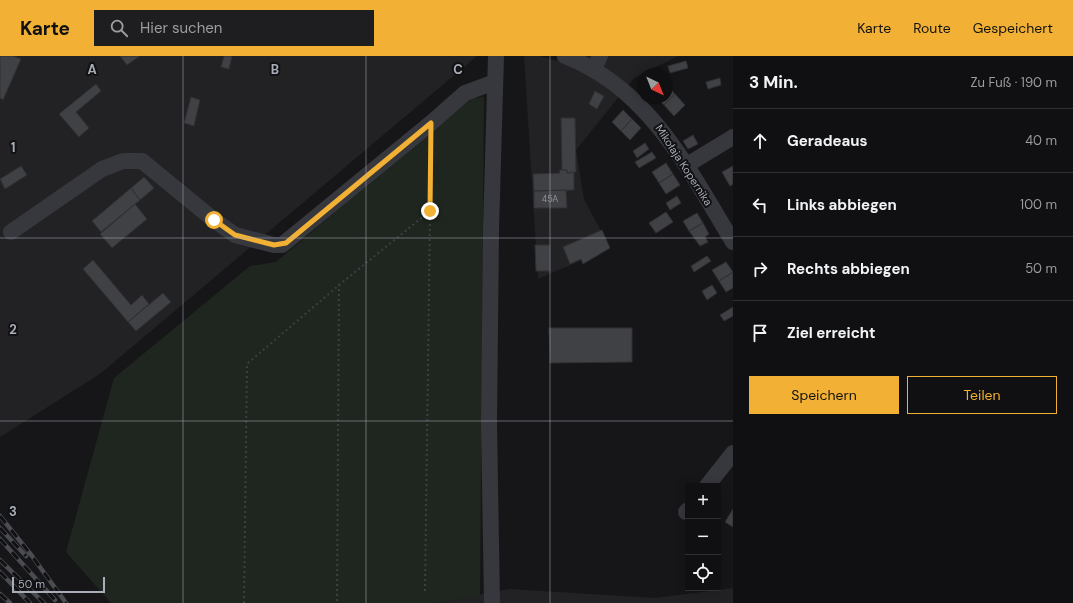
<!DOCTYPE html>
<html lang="de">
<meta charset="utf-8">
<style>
body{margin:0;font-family:"DM Sans",sans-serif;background:#1e1e20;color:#f1f3f6}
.controls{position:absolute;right:12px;bottom:12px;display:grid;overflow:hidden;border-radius:0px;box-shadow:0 2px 10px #0003}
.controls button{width:36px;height:36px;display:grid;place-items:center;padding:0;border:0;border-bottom:1px solid #303032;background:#101012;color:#f1f3f6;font:20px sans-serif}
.compass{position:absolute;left:637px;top:12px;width:36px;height:36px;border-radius:50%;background:#101012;box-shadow:0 2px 10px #0003;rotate:137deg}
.scale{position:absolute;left:12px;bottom:10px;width:93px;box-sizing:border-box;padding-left:4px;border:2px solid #a8adb8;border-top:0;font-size:11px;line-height:14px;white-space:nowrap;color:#a8adb8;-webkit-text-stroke:3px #111113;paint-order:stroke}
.stop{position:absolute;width:12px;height:12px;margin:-9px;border:3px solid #f2b134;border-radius:50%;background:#fff}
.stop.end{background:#f2b134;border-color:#fff;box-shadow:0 1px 4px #0008}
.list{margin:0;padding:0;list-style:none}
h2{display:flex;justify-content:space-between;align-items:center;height:52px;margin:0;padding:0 16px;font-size:17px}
h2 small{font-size:13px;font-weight:400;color:#9c9d9f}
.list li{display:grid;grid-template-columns:26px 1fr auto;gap:12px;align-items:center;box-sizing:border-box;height:64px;padding:0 16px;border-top:1px solid #303032}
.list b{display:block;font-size:15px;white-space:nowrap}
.list em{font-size:13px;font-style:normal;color:#9c9d9f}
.actions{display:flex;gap:8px;padding:12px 16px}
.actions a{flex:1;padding:9px 0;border:1px solid #f2b134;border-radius:0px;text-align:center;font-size:14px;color:#f2b134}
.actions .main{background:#f2b134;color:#111}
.icon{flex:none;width:22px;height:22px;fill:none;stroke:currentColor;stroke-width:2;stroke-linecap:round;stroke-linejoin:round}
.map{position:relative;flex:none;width:733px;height:547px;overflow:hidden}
header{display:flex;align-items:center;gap:24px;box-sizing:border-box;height:56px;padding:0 20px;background:#f2b134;color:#111}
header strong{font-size:19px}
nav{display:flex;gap:22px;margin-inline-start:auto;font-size:14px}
.search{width:280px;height:36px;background:#1e1e20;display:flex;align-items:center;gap:10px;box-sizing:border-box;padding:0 14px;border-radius:0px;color:#9c9d9f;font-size:15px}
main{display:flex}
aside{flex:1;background:#101012}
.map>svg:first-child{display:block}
.built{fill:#222225}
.green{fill:#1e261f}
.building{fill:#404145;stroke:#303034}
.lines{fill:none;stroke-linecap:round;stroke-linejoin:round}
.path{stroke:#3d3f44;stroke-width:2;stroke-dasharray:2 3;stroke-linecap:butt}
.minor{stroke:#37383d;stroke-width:16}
.rail-casing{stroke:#4a4c52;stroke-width:4.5}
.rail{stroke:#111113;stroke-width:3;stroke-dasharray:9;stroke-linecap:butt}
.route{stroke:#f2b134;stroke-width:5}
.grid{fill:none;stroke:#a8adb8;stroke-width:1;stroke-opacity:0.55}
.labels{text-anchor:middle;stroke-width:4;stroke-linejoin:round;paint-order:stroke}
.number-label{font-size:9px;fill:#8e929b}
.street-label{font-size:11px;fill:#a8adb8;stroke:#111113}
.grid-label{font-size:13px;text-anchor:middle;font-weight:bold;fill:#a8adb8;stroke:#111113;stroke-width:4;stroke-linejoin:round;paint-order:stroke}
</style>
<header>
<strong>Karte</strong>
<div class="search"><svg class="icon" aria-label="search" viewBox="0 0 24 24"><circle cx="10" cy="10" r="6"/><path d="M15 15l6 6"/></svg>Hier suchen</div>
<nav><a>Karte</a><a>Route</a><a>Gespeichert</a></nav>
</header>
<main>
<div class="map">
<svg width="733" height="547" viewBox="0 0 733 547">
<rect width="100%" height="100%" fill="#161618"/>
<path class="built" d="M0 0H477L100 318 0 381Z
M524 0H540L556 5 558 0H678L634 22 576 94 584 143 610 192 538 223Z
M733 532V547H436L509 533 655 542Z"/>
<path class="green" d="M484 41 480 539 436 547H111L66 496 114 322 250 210 276 206 471 42Z"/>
<path class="building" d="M0 0H13L21 3 3 44 0 42Z
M120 0H140L127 9Z
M224 0H232L229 13 221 11Z
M686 5 688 12 670 17 668 10Z
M720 22 721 29 708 33 706 26Z
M96 28 101 35 76 56 89 72 79 81 59 58Z
M667 29 675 38 664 49 657 42H667Z
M595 35 604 40 597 53 589 48Z
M675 38 685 49 674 60 664 49Z
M191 41 200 44 194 70 184 67Z
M623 54 632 63 621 75 612 66Z
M561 62H575L576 116 567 117V114H562Z
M632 63 641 72 630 84 621 75Z
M693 79 698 88 688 93 683 85Z
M645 87 649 93 637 102 633 95Z
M652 96 656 102 639 112 635 106Z
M666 107 673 118 659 127 652 116Z
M21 110 27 119 5 133 0 123Z
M733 110V128L730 130 722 116Z
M559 114H567V117L574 116V134L534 135 533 118 560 117Z
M673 118 680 129 666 138 659 127Z
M144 121 154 132 140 144 131 132Z
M131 132 140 144 101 176 92 165Z
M566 134 567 152H534V135Z
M677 140 681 147 670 154 666 147Z
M135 148 147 163 112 192 100 178Z
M666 156 673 166 656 177 649 167Z
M697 157 703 167 689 175 683 165Z
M703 167 709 178 705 181 708 186 700 190 689 175Z
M602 174 610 192 583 208 581 203 570 208 563 191Z
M535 189H550V215H536Z
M707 200 711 205 694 216 691 210Z
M93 204 131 249 142 239 149 248 128 266 83 213Z
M726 206 733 216 719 225 712 214Z
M733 216V232L726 236 719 225Z
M712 229 717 237 707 244 702 235Z
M163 237 171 246 136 275 128 266Z
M733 251V260L724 265 720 259Z
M549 272H632V306L550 307Z
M733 453V471L725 466Z"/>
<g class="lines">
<path class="path" d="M425 535 431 84
M337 545 339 229
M244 547 247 308 339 229 430 155"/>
<path class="minor" d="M565 0C649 32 689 114 733 186
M594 13 600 0
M687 109 733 81
M11 176 102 113 123 105H142L214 164 235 179 274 189H282L431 67 465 37 495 26
M707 430 733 397
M686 456 688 454
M492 547 489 368 491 174 496 0"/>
<g class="rail-casing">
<path id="rail" d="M0 460 32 500 66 547
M0 472 26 500
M0 483 55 544
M0 504 44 547
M0 516 30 547
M0 538 10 547"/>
</g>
<use href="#rail" class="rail"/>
</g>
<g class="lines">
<path class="route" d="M214 164 235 179 274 189 286 187 431 67 430 155"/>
</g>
<path class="grid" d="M183 0V547M366 0V547M550 0V547M0 182H733M0 365H733"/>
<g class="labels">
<g class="number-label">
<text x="550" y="146">45A</text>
</g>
<g class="street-label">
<text transform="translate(684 109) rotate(57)" y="4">Mikołaja Kopernika</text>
</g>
</g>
<g class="grid-label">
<text x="92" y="18">A</text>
<text x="275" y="18">B</text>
<text x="458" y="18">C</text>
<text x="13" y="96">1</text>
<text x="13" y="278">2</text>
<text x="13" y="460">3</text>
</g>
</svg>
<div class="controls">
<button>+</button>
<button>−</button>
<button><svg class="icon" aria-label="locate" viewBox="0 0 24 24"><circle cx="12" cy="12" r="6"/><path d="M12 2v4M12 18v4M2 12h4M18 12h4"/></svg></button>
</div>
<svg class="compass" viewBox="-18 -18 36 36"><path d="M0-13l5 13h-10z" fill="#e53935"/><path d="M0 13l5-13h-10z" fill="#9c9d9f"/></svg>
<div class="scale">50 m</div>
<div class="stop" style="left:214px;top:164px"></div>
<div class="stop end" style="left:430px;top:155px"></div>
</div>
<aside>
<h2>3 Min.<small>Zu Fuß · 190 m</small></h2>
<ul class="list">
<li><svg class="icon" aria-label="ahead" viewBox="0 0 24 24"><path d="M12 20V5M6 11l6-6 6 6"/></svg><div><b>Geradeaus</b></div><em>40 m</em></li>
<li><svg class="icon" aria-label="left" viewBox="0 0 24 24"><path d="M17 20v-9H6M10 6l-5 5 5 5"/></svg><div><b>Links abbiegen</b></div><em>100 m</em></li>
<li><svg class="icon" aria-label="right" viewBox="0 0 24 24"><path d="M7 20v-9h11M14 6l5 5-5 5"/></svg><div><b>Rechts abbiegen</b></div><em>50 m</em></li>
<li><svg class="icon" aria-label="arrive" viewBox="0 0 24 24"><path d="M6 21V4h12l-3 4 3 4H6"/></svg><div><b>Ziel erreicht</b></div></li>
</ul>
<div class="actions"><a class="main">Speichern</a><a>Teilen</a></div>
</aside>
</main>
